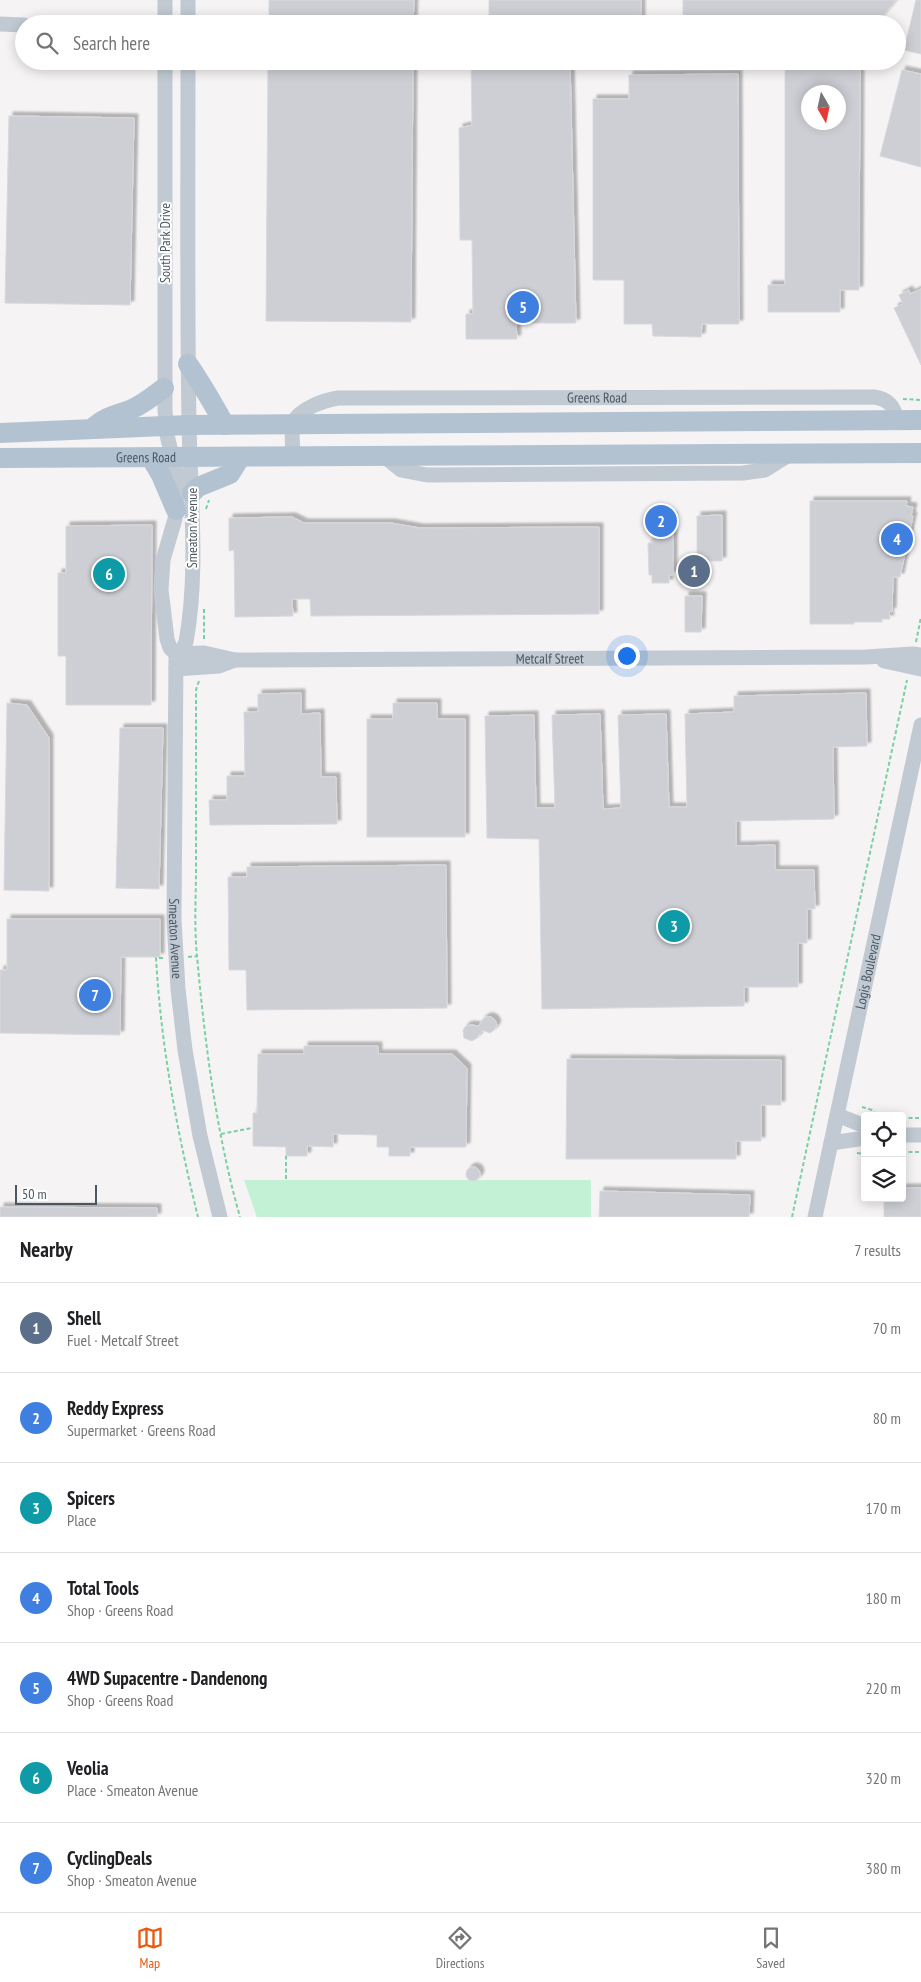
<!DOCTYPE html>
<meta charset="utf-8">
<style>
body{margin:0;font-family:"PT Sans Narrow",sans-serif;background:#f2f2f2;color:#202124}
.controls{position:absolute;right:15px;bottom:15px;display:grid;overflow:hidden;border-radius:5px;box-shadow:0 2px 12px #0003}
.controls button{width:45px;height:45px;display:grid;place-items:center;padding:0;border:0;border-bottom:1px solid #e0e0e0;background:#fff;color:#202124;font:25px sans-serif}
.compass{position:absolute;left:801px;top:85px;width:45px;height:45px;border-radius:50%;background:#fff;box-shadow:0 2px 12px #0003;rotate:171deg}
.scale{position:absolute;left:15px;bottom:12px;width:82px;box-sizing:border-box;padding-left:5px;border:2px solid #4a5661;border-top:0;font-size:14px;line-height:18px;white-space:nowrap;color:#4a5661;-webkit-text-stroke:4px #fff;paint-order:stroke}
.you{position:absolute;left:626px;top:655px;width:18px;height:18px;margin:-12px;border:4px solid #fff;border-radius:50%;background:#1a73e8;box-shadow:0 0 0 8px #1a73e833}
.badge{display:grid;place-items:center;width:32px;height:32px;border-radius:50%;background:#ea580c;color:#fff;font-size:16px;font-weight:700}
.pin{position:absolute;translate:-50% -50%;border:2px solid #fff;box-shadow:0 1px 5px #0006}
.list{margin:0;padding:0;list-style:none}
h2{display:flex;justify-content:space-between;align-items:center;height:65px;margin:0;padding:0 20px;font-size:21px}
h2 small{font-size:16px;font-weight:400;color:#757577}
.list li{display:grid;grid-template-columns:32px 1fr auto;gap:15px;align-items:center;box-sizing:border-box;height:90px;padding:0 20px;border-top:1px solid #e0e0e0}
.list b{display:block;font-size:19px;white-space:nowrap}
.list p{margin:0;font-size:16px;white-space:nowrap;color:#757577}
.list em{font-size:16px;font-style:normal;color:#757577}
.icon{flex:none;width:28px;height:28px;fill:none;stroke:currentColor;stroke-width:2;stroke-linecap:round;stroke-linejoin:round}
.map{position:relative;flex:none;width:921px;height:1217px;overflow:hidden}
.search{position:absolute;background:#fff;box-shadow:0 2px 12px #0003;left:15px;right:15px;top:15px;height:55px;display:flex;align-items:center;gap:12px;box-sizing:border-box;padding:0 18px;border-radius:28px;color:#757577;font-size:19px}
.sheet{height:695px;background:#fff}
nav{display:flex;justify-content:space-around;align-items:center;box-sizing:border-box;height:70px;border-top:1px solid #e0e0e0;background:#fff;font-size:14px;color:#757577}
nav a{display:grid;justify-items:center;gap:2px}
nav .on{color:#ea580c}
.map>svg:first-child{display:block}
.green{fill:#c3f1d5}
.building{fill:#cdcfd5;stroke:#d7d9de;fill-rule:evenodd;filter:url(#shadow)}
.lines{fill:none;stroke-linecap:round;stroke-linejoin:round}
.path{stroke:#7ad0a6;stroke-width:2;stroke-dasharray:4 2.5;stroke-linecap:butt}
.minor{stroke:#c1cad2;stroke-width:15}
.major{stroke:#b3c2d1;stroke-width:20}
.labels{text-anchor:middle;stroke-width:4;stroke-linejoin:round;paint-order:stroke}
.street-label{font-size:14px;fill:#4a5661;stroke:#fff}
</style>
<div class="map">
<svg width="921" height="1217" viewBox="0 0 921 1217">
<defs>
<filter id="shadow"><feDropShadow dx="4" dy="-4" stdDeviation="1" flood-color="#0004"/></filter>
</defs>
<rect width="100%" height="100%" fill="#f5f3f3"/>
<path class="green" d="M244 1180H591V1217H257Z"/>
<path class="building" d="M269 0H414L413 24H269Z
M489 0H641V24H489Z
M683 0H896L876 24H683Z
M916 0H921V54L904 50Z
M268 61H413L411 322 266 321Z
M471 61H570L576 323H516L517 339H466V314H473L472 240H460L459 128 472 125Z
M785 61H860L859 290H840V312H768V285H785ZM808 92H838V122H808Z
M902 70 921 74V167L880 156Z
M738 74 739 324H702L701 337 653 336 652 324H624V280H593V99H629V75Z
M9 116 134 118 130 305 5 303Z
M921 289V365L894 308 903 304 899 295 909 290 910 294Z
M810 501H907L906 506 913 507 911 516H913L900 577H893L892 612 889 611 890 619H882V622H854V624H810Z
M722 515V561H697V516Z
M653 516H673V575H669V583H652V575H649L648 543H653Z
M292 517 304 523H391L420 528 599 527V614L311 616 310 599H292L293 616 235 617 234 550 229 551V518Z
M152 525 151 705H66V656H58V573H66V526Z
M685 596H702L701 632H685Z
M301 693V714L320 713 321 777H336L337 824 210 825 209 800H227V776H245L244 712H258V694Z
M866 693 867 746 833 747 834 819 736 821V846L775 845V870H814L815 909H807V943H798V987H744V1006L542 1009 539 839 487 838 485 716 534 715 536 808H555L552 715 600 714 603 809 621 808 618 715 666 714 669 807H687L685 714 734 712V696Z
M7 703 27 705 49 738V891L4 890Z
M393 703H437V719H465V837H367V719H393Z
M120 728H163L159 889 116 888Z
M446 865 447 1008 247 1010 246 970H229L228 877H247V867Z
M7 919H160V957H121L120 1035 0 1033V970H7Z
M486 1017H491L495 1020 497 1025 494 1030 490 1033 482 1030 477 1038 472 1041 464 1038 463 1030 466 1026 471 1025 479 1026 482 1020Z
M304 1046H378V1054H452L467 1068 466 1147H410V1156H389V1147H377V1135L333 1134V1147L307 1146V1156H286V1147L253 1146V1113H257L258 1054H304Z
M567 1059 781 1060V1105H761V1141H736V1159H566Z
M466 1174a7 7 0 1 1 14 0a7 7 0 1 1-14 0Z
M902 1188H921V1217H884V1198H902Z
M600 1191 750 1195 749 1217H599Z
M0 1207 157 1208V1217H0Z"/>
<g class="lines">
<path class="path" d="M903 399 921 400
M206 509 209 500
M204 639V609
M916 642 921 617
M199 681 196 690C196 750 196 809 196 869 196 897 194 927 197 956 205 1044 216 1132 240 1217
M188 957 197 956
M163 958H156C161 1046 177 1132 198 1217
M862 1107 872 1110 877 1116
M902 1118H921
M221 1134 252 1128
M902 1152H921
M857 1153 865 1154
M286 1179V1156
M792 1217 907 680"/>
<g class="minor">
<path d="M165 0V24"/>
<path d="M188 0V24"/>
<path d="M0 24 24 25"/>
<path id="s1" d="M165 61V410L167 435 177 477V502L175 519 163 560 161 590 167 639 170 648 176 654 174 920 178 989 185 1050 200 1136 220 1217"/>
<path id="s2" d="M293 457C293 447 291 435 293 425 295 410 325 400 338 398L874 397C889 399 893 406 898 420"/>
<path d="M385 457 401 470 427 475 743 473 765 470 789 455"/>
<path d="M176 654 183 648 186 642C199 570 190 495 189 422 187 302 188 181 188 61"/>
<path d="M176 654 204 653 235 660"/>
<path d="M884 661 921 669"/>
<path id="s3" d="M176 669 219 666 235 660 866 657 913 654 921 655"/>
<path d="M837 1115 865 1126"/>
<path d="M902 1135H921"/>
<path d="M831 1143 865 1138"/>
<path id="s4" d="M815 1217 921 725"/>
</g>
<g class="major">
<path d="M188 364C202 384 213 404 225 425"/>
<path d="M95 426C108 415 119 415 134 408 145 403 154 395 164 388"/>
<path d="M0 433 189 425 921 420"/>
<path id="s5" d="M0 458 921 453"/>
<path d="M151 458 161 475 176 510"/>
<path d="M192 493 198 487 230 474 240 458"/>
</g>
</g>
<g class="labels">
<g class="street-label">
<text transform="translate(165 243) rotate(-90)" y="5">South Park Drive</text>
<text dy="5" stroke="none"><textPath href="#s2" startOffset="346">Greens Road</textPath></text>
<text dy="5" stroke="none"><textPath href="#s5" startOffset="146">Greens Road</textPath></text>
<text transform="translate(192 528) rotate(-90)" y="5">Smeaton Avenue</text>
<text dy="5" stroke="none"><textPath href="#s3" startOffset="375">Metcalf Street</textPath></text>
<text dy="5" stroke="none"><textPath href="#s1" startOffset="884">Smeaton Avenue</textPath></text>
<text dy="5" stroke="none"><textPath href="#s4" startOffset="251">Logis Boulevard</textPath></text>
</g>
</g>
</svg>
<div class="controls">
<button><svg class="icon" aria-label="locate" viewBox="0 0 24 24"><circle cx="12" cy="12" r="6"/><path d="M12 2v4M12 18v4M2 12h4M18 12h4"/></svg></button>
<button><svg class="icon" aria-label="layers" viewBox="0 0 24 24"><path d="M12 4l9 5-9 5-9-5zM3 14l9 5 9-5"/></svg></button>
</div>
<svg class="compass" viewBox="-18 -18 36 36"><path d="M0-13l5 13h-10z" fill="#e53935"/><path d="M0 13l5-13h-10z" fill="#757577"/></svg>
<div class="scale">50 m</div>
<div class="you"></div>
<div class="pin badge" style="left:694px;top:571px;background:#5c6f8a">1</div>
<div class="pin badge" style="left:661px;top:521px;background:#3f7fe0">2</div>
<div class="pin badge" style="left:674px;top:926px;background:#0f9aa8">3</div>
<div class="pin badge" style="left:897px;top:539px;background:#3f7fe0">4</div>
<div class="pin badge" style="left:523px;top:307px;background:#3f7fe0">5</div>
<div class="pin badge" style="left:109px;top:574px;background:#0f9aa8">6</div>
<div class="pin badge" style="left:95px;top:995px;background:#3f7fe0">7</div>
<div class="search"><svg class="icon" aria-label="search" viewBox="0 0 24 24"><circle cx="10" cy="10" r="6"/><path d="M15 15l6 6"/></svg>Search here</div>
</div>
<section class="sheet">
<h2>Nearby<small>7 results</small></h2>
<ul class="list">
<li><span class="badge" style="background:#5c6f8a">1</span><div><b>Shell</b><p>Fuel · Metcalf Street</p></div><em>70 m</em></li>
<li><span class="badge" style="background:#3f7fe0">2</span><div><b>Reddy Express</b><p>Supermarket · Greens Road</p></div><em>80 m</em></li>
<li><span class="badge" style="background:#0f9aa8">3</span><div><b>Spicers</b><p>Place</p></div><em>170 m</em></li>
<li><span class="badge" style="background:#3f7fe0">4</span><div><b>Total Tools</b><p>Shop · Greens Road</p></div><em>180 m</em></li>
<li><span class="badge" style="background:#3f7fe0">5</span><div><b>4WD Supacentre - Dandenong</b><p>Shop · Greens Road</p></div><em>220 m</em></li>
<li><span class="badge" style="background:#0f9aa8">6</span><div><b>Veolia</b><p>Place · Smeaton Avenue</p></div><em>320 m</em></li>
<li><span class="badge" style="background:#3f7fe0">7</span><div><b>CyclingDeals</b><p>Shop · Smeaton Avenue</p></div><em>380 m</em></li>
</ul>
</section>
<nav>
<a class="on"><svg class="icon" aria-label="map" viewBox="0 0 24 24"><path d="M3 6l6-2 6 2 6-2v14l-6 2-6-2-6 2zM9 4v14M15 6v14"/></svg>Map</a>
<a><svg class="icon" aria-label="directions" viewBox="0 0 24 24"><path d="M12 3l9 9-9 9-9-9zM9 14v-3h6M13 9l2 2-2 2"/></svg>Directions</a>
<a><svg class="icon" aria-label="saved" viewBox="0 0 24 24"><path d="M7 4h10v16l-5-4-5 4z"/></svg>Saved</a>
</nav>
